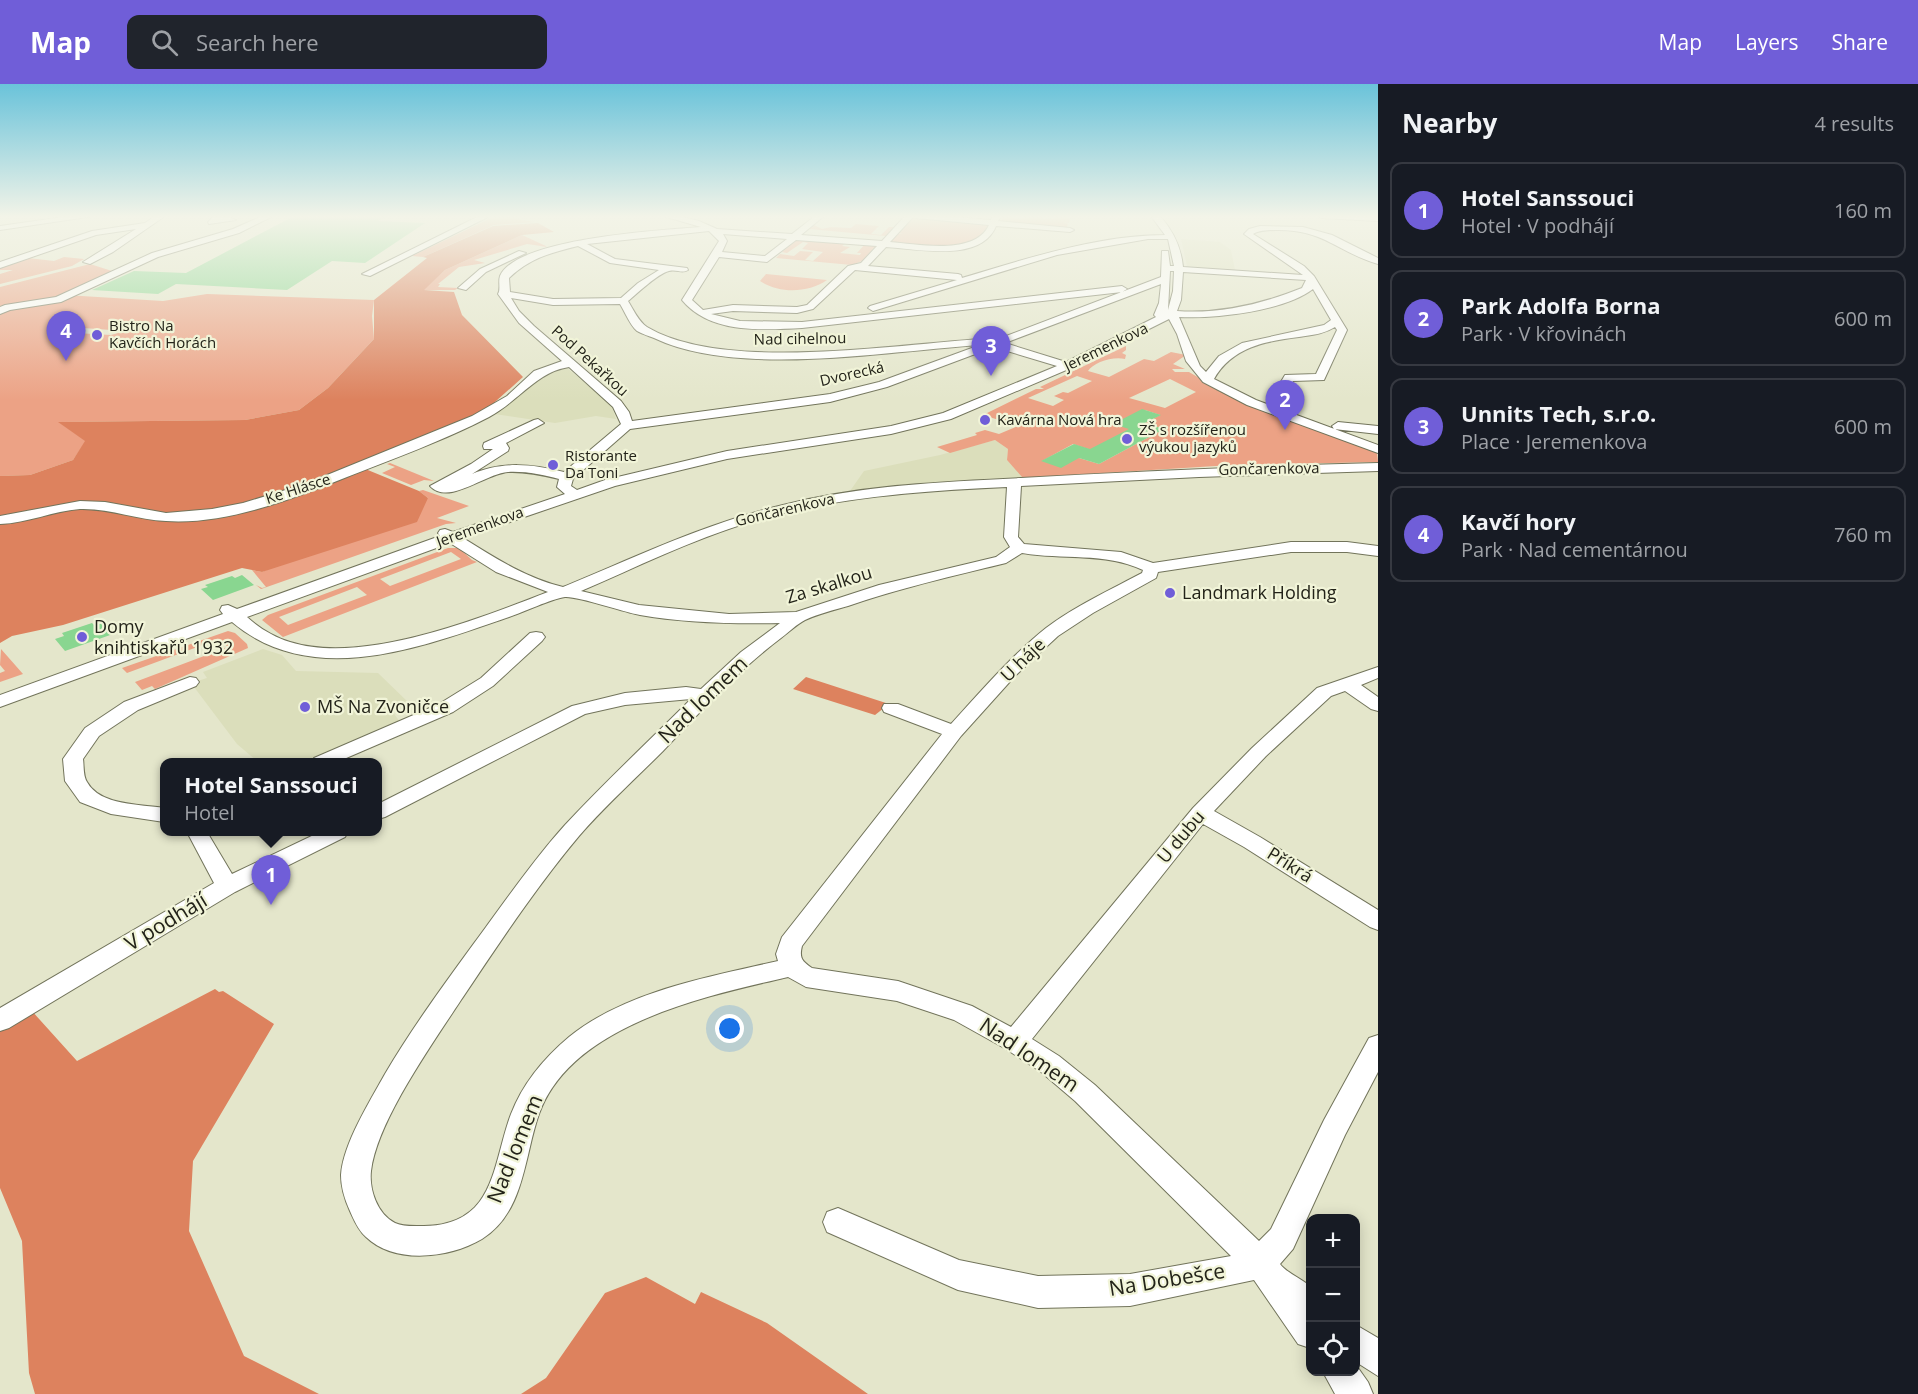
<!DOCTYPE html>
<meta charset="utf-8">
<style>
body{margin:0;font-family:"Open Sans",sans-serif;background:#20242c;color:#f1f3f6}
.controls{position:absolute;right:18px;bottom:18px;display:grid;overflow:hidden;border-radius:12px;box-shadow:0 3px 15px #0003}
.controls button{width:54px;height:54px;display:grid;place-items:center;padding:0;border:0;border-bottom:2px solid #363941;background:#171b24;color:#f1f3f6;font:30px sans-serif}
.you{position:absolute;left:730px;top:945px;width:21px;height:21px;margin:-15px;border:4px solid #fff;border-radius:50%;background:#1a73e8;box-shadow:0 0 0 9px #1a73e833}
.badge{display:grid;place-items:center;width:39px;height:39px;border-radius:50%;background:#705ed8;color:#fff;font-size:20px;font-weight:700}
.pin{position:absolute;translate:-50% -50px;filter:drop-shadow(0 2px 3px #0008)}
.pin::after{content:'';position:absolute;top:32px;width:21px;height:18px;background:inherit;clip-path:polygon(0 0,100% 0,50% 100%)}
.popup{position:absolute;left:160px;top:674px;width:222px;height:78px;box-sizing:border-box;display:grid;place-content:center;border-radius:12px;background:#171b24;filter:drop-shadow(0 2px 4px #0005);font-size:20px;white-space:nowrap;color:#9ea1a6}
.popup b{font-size:22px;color:#f1f3f6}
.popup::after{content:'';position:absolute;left:50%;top:100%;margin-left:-12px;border:12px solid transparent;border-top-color:#171b24}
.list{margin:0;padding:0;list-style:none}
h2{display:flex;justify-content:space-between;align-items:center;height:78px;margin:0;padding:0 24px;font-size:26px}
h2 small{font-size:20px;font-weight:400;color:#9ea1a6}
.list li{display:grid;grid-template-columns:39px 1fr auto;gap:18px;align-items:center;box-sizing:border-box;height:96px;margin:0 12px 12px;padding:0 12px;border:2px solid #363941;border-radius:12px}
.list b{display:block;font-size:22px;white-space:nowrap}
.list p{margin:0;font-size:20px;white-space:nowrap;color:#9ea1a6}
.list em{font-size:20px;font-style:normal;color:#9ea1a6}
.icon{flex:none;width:33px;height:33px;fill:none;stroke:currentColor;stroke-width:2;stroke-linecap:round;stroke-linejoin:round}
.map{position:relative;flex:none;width:1378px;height:1310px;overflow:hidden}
header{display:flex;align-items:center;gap:36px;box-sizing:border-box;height:84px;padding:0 30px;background:#705ed8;color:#fff}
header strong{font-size:28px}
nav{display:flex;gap:33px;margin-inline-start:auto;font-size:21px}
.search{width:420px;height:54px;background:#20242c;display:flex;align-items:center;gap:15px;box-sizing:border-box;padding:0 21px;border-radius:12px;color:#9ea1a6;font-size:22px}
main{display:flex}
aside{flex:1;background:#171b24}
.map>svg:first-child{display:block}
.built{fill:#dbdebb}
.green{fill:#eca285;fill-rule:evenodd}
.forest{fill:#dd825e}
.building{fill:#89d690}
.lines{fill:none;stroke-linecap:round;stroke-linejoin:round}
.minor-casing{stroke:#72745b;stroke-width:2}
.minor{fill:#fff;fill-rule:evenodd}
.poi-dot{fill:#705ed8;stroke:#f1f4d8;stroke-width:2}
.labels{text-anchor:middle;stroke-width:4.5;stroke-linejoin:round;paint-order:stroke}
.far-poi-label{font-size:15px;fill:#232319;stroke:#f1f4d8;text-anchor:start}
.far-street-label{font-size:15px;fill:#232319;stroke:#f1f4d8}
.street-label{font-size:18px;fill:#232319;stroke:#f1f4d8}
.poi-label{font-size:18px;fill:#232319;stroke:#f1f4d8;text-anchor:start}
.near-street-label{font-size:21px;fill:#232319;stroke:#f1f4d8}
</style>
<header>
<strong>Map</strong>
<div class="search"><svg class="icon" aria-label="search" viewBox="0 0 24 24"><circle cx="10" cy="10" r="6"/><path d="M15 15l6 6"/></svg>Search here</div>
<nav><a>Map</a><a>Layers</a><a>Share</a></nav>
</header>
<main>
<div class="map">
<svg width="1378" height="1310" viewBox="0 0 1378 1310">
<rect width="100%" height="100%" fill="#e4e6cb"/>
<path class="built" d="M1181 155 1220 158 1231 166 1235 186 1187 182Z
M566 283 611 321 616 335 596 332 555 339 494 330 541 287Z
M995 356 1008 365 1007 376 1023 393 850 407 864 387 940 371Z
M263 565 282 571 296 587 378 589 409 619 392 627 400 638 304 678H258L237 660 191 599 207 594 203 588Z"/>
<path class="green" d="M495 132H515L516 135 535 138 494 141 423 173 412 172Z
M1004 132 1021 135 1022 132H1043L1042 135H1053L1055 132 1071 133H1064L1070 135 1069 139 1063 138 1068 140 1066 145 1000 139Z
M912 134 990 140 976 157 949 163 888 160 897 150H903L898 149Z
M856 140 879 142 871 150 881 151 889 143H895L886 152 809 145 814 141 822 145 831 143 851 144Z
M522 151 548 163 527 160 474 176 485 179 459 183 438 200H440L438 203 458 204 455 206H423L445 186Z
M799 154 846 159 842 162 850 163 840 169 860 171 861 169H857L865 160 877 161 862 177 852 181 776 174 780 170 794 172 800 167 813 168 805 176 813 177 823 168 802 165 808 159 803 158 787 169 782 168Z
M64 173 84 175 72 182 0 200V190L13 186H0V183L28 174 54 177Z
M90 180 112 187 65 211 163 217 207 210 374 216 372 232 374 255 328 304 299 326 245 336 59 338 86 357 73 376 30 391 0 392V203ZM72 240 81 241 79 243 83 244 125 247 111 251 58 248Z
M766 190 827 196C808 209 780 210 760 197Z
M1126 262V266L1122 269 1126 271 1125 275C1112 272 1093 279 1088 287L1109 293 1144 275 1154 277 1171 268 1186 271 1173 280 1185 285H1172L1175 288H1189L1242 319 1377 369 1378 378 1232 381 1023 394 1007 376 1008 365 995 356 950 369 937 363 977 351 975 349 985 346 999 350 1018 342 983 331 1036 305H1044L1040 303ZM1077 292 1092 297 1068 309 1063 308 1054 312 1064 316 1053 322 1028 314ZM1170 295 1196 308 1165 324 1129 314ZM1145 326 1160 331 1145 339 1164 345 1099 380 1079 374 1042 377 1073 360 1097 368 1137 347Z
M390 379 434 397 424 396 411 401 382 389 395 383 387 380Z
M423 406 469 422 437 434 456 439 446 440 264 504 261 505 256 501 262 504 266 503 252 486 262 488 428 414 419 407Z
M448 464H459L472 476 477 478 283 553 262 536 268 531ZM451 468 461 475 390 502 380 495ZM357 503 367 511 288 541 279 533Z
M228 547 235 549 247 560 248 564 155 605 152 602 142 606 135 598 228 563 219 555 127 589 122 584Z
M1 565 23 590 0 598V589L5 587 0 581Z"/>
<path class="forest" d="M538 139 554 148 522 151 445 186 424 206 454 208 462 231 523 293 486 326 358 382 419 407 428 414 417 438 262 488 242 484 63 541 12 552 0 559V392L30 391 73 376 85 357 58 338 245 336 299 326 328 304 374 255V216L427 174 423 173 493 142Z
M806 593 889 620 875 631 793 605Z
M215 905 219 908 223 907 274 940 193 1077 189 1147 244 1272 319 1310H35L29 1289 22 1157 0 1104V943L31 926 77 977Z
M646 1193 695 1220 701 1208 767 1239 868 1310H521L546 1294 605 1209Z"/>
<path class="building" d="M294 132H386L378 137 425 139 365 179 332 177 287 206 176 200 158 210 92 206 134 187 186 189Z
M1142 325 1161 331 1145 339 1164 345 1099 380 1079 374 1061 384 1041 377 1074 360 1090 365 1129 345 1113 340Z
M242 491 254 501 213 516 201 505 208 503 205 501 232 492 235 494Z
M92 539 94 541 102 539 113 550 65 567 55 555 64 552 62 549Z"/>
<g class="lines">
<g class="minor-casing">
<path id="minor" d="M70 132H94L0 146V142Z
M155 132H165L113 168 90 180 83 178 136 145 96 151 0 184V178L92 147 145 139Z
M214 132H226L236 136 209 140 208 138Z
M262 132H273L239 149 158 173 61 218 10 226 0 230V223L5 221 56 213 152 169 233 145Z
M479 132H490L370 192 362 190Z
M663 132H679L699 137 717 145 792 150 815 132H824L801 151 882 157 905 132H945L991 136 993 132H1001L998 137 1070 144 1074 146 1070 148 996 142C981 179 918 165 886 163L868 182 958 190 961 191 962 194C1025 175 1098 151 1165 151L1151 132H1160C1173 147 1181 162 1183 183L1303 191 1244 150 1249 145 1260 142 1303 143 1332 151 1378 174V180C1337 168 1324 145 1276 146 1268 146 1260 146 1253 150L1304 182 1314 192 1347 246 1324 296 1293 297 1289 303 1285 304 1279 301 1285 291 1316 290 1337 246 1335 243C1324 250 1312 251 1299 253 1266 257 1232 263 1214 295L1256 316 1378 361V369L1247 321 1203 298 1186 277 1177 250 1169 235 1071 284 951 335 891 350 727 375 615 402 463 454C495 474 526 494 563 503 636 473 706 439 783 421 862 401 941 398 1021 394 1140 387 1259 382 1378 379V387L1199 393 1021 402 1018 453 1024 460 1121 468 1153 479 1291 458H1347L1378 462V472L1347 468H1291L1158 488 1156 494 1093 529 1058 552 1015 592 961 652 802 862C799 874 802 877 812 884L898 897 972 922 1011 943 1193 724 1252 664 1317 604 1378 583V594L1361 601 1378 613V627L1371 625 1345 607 1331 612 1266 672 1214 727 1260 753 1378 826V846L1370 843 1244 763 1203 740 1032 955 1059 972 1095 1001 1259 1157 1271 1145 1324 1036 1369 954 1378 951V988L1345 1051 1293 1165 1280 1180C1287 1189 1300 1194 1310 1202V1264L1298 1260 1254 1196 1130 1222 1038 1224 958 1206 827 1148 823 1138 827 1128 838 1124 959 1176 1038 1192 1130 1190 1231 1172 1075 1017 1041 988 1006 965 954 936 897 917 806 903 788 893C707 912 571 940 539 1030 524 1072 525 1128 482 1155 450 1174 395 1181 366 1153 358 1146 354 1136 350 1127 345 1116 341 1104 341 1091 343 1060 370 1017 385 990 415 939 451 891 486 843 511 809 536 773 565 741 605 698 649 657 691 615L625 621 585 630 385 733 378 735V720L572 622 625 609 686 603 701 605 741 568 780 539C734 540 686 539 640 531 623 528 578 512 565 513 551 515 524 528 509 533 422 563 312 606 232 538L0 623V611L223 530 220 526 222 522 228 521 237 525 440 452 438 449 440 446 445 445 453 448 565 410 557 403 559 395C543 391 526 387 508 388 484 390 449 422 430 402L471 380 493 365H484L483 362 484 359 534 336 538 335 544 339 506 359 509 364 508 367 472 390C503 377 532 380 564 388L621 340 613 323 569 283C536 288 518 318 489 333 445 356 393 375 347 393 293 415 225 441 166 437 137 436 110 424 80 425 53 427 28 439 0 440V432L80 417 105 418 166 429 212 425 243 419 305 400 472 332 507 312 534 287 562 277 519 239 498 210C501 205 498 198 500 192 516 154 663 146 701 143ZM913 133 916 134 989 141C975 172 918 160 890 158ZM709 147 719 157 682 216C710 250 762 246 802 244L1122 208 1127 205 1122 202 802 238 740 237 711 230 733 227 797 229 813 225 855 186 957 196 870 222 868 224 873 227 1057 171 1148 155H1168L1174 182H1170L1168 167H1162L1161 193 993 257 980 255C892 261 722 288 647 243 639 238 633 225 628 217 638 209 657 190 669 187 677 185 682 190 688 186L687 184 615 175 587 160ZM723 150 787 155 765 172 722 168 727 157ZM796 156 877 162 861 179 848 182 807 221 797 223 733 221 703 226 692 216 719 173 767 178ZM578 162 610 179 659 186 638 199 621 214 553 215 510 208 509 194C530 174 550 169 578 162ZM1170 187H1174L1173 207 1168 226ZM1183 188 1306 196 1302 204C1262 220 1220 230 1177 227L1181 216ZM1161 200 1159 219 1154 231 1156 233 1066 278 1005 259ZM1313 205 1331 236 1324 241 1242 259 1219 272 1206 288 1200 282 1179 233C1214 235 1285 227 1313 205ZM511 214 553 221 620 220C625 228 630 241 637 247 642 250 649 252 654 254 738 294 888 267 980 261L879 298 830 310 632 337 629 328 621 317 534 242 519 227ZM994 263 1057 282 943 329 891 342 727 367 605 396 577 406 571 402 573 395 630 345 830 318 887 303ZM1007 403 1004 453 1010 463 996 473 879 501 796 528 729 530 639 521 581 507C637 483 691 456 750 438 834 413 920 407 1007 403ZM450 459 496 488 548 508C478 535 363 581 290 558 274 553 259 544 247 533ZM1022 469C1062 476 1105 468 1143 486L1142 489C1110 506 1075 522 1046 544 1011 572 981 607 951 640L898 620H884L882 624 884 628 942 650 782 853 776 870 778 877C708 893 626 907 569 953 544 974 523 999 511 1030 492 1081 496 1141 424 1142 415 1142 403 1143 395 1139 377 1130 369 1105 371 1087 377 1037 433 959 461 916 498 861 536 803 579 752 605 722 635 695 663 667 701 627 737 587 781 554 789 548 797 540 805 536 818 530 834 526 848 522 900 504 953 492 1006 479Z
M1318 132 1378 133V137L1322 134Z
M519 167 526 169 486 188 466 206 458 204 480 185Z
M1338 338 1378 342V350L1334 345 1332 342Z
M536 548 542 549 545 553 542 557 493 602 453 628 337 678H311L314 674 439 620 481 594 530 549Z
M190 593 196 594 199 598 196 602 138 626 99 652 83 675C84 682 83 692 87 698 100 722 141 720 164 724V738L111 730 80 718 65 697 63 675 85 644 124 618Z
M187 748H207L232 790 320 748H348L345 753 235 808 9 944 0 947V924L214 799Z
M1356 1241 1378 1254V1292L1356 1278Z
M1356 1281 1368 1298 1373 1310H1335L1323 1288H1356Z"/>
</g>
<use href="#minor" class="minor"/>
</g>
<linearGradient id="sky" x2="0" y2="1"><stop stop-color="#6ac3da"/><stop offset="0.42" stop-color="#f3f4e8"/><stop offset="1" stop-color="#f3f4e8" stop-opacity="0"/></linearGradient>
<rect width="1378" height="316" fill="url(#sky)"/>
<g class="poi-dot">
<circle cx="97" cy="251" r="6"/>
<circle cx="985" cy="336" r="6"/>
<circle cx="1127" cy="355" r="6"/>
<circle cx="553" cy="381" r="6"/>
<circle cx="1170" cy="509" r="6"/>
<circle cx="82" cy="553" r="6"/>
<circle cx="305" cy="623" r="6"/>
</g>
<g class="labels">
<g class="far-poi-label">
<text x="109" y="247">Bistro Na<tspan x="109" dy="17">Kavčích Horách</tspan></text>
<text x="997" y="341">Kavárna Nová hra</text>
<text x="1139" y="351">ZŠ s rozšířenou<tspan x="1139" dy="17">výukou jazyků</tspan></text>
<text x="565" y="377">Ristorante<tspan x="565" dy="17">Da Toni</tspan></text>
</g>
<g class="far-street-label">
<text transform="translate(800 255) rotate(-1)" y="5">Nad cihelnou</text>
<text transform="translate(1106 263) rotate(-26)" y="5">Jeremenkova</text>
<text transform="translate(590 277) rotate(42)" y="5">Pod Pekařkou</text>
<text transform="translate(852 290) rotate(-13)" y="5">Dvorecká</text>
<text transform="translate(1269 385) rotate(-1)" y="5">Gončarenkova</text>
<text transform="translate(298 405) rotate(-18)" y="5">Ke Hlásce</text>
<text transform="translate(785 426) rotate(-13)" y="5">Gončarenkova</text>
<text transform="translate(480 443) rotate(-20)" y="5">Jeremenkova</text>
</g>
<g class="street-label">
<text transform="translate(829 501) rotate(-17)" y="6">Za skalkou</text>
<text transform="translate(1023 576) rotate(-44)" y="6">U háje</text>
<text transform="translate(1181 753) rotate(-50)" y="6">U dubu</text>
<text transform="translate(1290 781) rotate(32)" y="6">Příkrá</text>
</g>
<g class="poi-label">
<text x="1182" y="515">Landmark Holding</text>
<text x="94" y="549">Domy<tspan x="94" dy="21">knihtiskařů 1932</tspan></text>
<text x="317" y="629">MŠ Na Zvoničce</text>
</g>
<g class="near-street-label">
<text transform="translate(703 616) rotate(-44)" y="7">Nad lomem</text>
<text transform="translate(166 838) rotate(-31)" y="7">V podhájí</text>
<text transform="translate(1029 971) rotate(34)" y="7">Nad lomem</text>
<text transform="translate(515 1065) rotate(-68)" y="7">Nad lomem</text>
<text transform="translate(1167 1196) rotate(-9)" y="7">Na Dobešce</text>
</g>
</g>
</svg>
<div class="controls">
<button>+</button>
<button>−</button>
<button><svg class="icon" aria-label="locate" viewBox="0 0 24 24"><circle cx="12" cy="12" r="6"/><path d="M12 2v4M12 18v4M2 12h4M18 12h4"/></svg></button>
</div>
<div class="you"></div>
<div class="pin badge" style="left:271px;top:821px">1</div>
<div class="popup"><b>Hotel Sanssouci</b>Hotel</div>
<div class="pin badge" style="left:1285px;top:346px">2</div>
<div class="pin badge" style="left:991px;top:292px">3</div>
<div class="pin badge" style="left:66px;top:277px">4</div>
</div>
<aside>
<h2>Nearby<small>4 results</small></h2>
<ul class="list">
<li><span class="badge">1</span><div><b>Hotel Sanssouci</b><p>Hotel · V podhájí</p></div><em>160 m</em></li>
<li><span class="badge">2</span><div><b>Park Adolfa Borna</b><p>Park · V křovinách</p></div><em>600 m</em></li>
<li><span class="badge">3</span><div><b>Unnits Tech, s.r.o.</b><p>Place · Jeremenkova</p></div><em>600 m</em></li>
<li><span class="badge">4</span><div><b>Kavčí hory</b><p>Park · Nad cementárnou</p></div><em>760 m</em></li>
</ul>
</aside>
</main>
